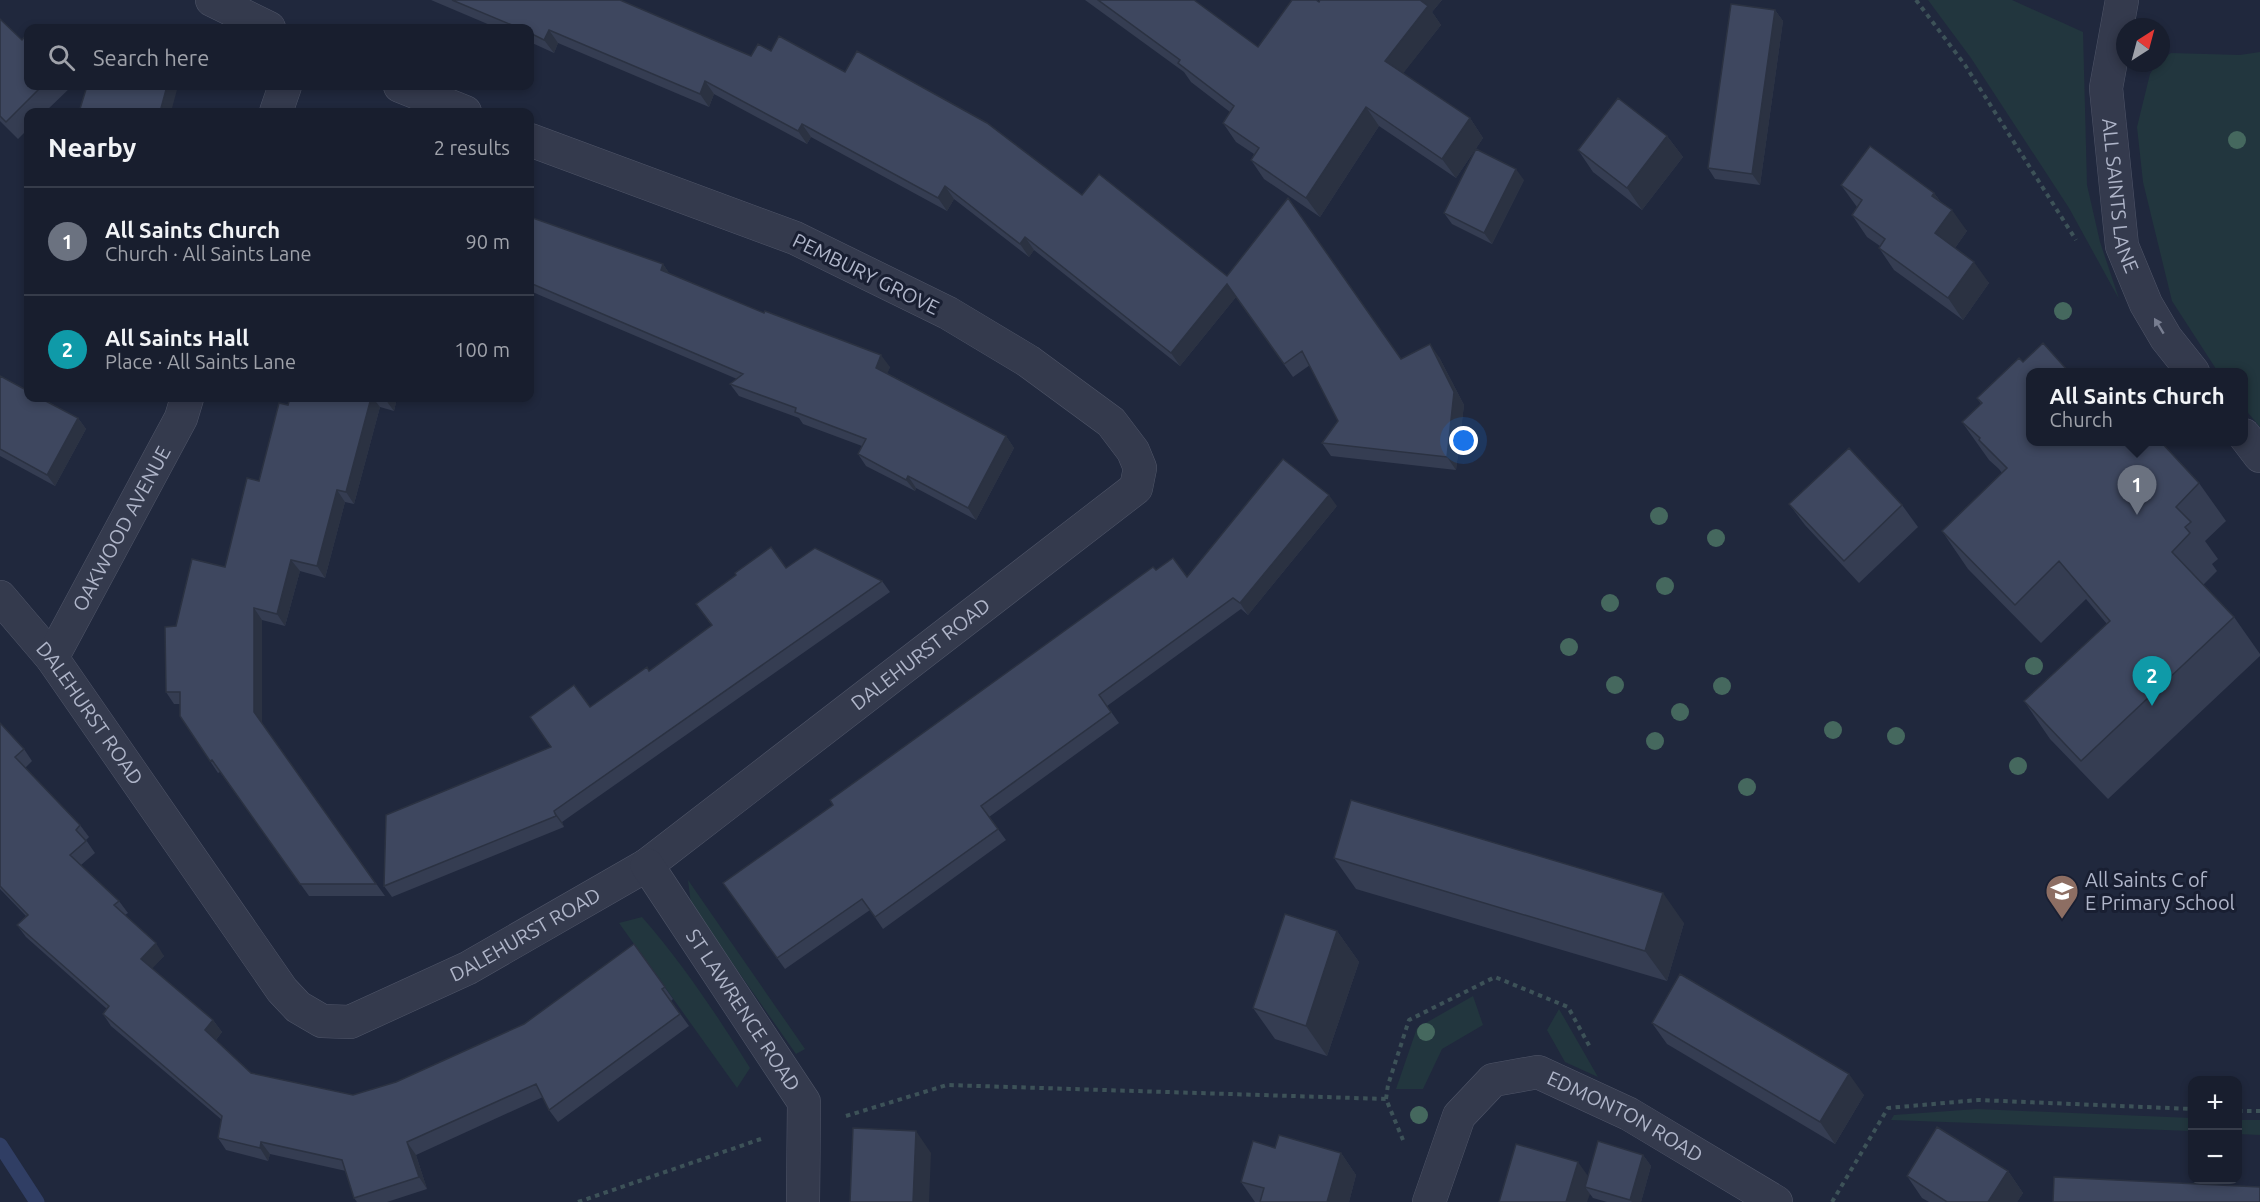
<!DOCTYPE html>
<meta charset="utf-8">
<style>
body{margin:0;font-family:Ubuntu,sans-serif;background:#252b3a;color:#f1f3f6}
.controls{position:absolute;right:18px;bottom:18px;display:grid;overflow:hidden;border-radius:12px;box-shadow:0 3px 9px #0003}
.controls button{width:54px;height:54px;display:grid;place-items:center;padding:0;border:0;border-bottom:2px solid #363c4a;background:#181e2e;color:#f1f3f6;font:30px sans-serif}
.compass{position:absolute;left:2116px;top:18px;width:54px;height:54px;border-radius:50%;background:#181e2e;box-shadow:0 3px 9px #0003;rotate:36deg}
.you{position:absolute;left:1464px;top:441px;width:21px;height:21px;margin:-15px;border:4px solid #fff;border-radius:50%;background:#1a73e8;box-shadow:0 0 0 9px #1a73e833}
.badge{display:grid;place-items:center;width:39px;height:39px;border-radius:50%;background:#7e9cff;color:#fff;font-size:20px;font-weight:700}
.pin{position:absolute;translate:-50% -50px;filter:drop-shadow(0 2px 3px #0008)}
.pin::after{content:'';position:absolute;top:32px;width:21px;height:18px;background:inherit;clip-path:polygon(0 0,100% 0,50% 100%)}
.popup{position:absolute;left:2026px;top:368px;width:222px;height:78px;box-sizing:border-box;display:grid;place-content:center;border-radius:12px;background:#181e2e;filter:drop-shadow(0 2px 4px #0005);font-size:20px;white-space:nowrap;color:#9fa2aa}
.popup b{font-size:22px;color:#f1f3f6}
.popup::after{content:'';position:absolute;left:50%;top:100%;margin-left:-12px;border:12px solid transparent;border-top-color:#181e2e}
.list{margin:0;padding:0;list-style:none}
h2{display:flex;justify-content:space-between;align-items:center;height:78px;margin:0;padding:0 24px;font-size:26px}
h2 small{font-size:20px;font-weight:400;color:#9fa2aa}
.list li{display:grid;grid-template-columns:39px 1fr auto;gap:18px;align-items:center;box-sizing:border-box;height:108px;padding:0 24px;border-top:2px solid #363c4a}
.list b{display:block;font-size:22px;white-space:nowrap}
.list p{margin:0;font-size:20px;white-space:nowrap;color:#9fa2aa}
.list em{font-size:20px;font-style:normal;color:#9fa2aa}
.icon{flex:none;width:33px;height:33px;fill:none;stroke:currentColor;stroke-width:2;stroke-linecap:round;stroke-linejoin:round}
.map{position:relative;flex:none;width:2260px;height:1202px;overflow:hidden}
.search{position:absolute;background:#181e2e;box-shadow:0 3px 9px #0003;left:24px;top:24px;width:510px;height:66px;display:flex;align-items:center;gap:15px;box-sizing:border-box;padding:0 21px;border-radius:12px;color:#9fa2aa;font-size:22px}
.panel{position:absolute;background:#181e2e;box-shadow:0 3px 9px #0003;left:24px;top:108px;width:510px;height:294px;border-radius:12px}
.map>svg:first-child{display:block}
.green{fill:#22363e}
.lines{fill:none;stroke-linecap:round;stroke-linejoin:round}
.stream{stroke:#303e64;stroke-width:15}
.minor-casing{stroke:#4f5568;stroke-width:34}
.path{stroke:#3d5258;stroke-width:4;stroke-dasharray:4.5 4.5;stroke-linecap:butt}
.minor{stroke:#343a4d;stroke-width:33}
.tree{fill:#45685e}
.wall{fill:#353d52}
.shaded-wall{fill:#2b3242}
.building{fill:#3e475f;stroke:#2b3242;stroke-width:1.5}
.oneway{fill:#787e91}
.labels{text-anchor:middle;stroke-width:6;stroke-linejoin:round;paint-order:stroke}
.street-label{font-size:20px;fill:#afb5c9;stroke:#191f32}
.poi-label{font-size:20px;fill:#afb5c9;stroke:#191f32;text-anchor:start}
</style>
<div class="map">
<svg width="2260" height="1202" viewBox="0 0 2260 1202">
<rect width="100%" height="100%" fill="#20283d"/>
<path class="green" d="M1928 0H2012L2083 32 2087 185 2100 242 2119 299 2069 208 1971 58Z
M2260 52V427L2244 408V372H2218L2172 301 2143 182 2137 127 2150 74 2157 63H2161V60L2171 53 2240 55Z
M688 880 805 1049 796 1054 691 904Z
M642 917C683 964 717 1015 750 1068L737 1088 619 923Z
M1473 996 1483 1025 1442 1049 1423 1089H1396L1417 1028Z
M1559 1009 1598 1077 1565 1062 1547 1030Z
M1977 1109 2192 1118V1131L1891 1120 1894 1115Z
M2238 1120H2260V1135L2238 1134Z"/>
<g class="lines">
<path class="stream" d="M0 1145 37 1202"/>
<g class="minor-casing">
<g id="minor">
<path d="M212 0 269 28"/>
<path id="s1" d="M2122 0 2106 88 2122 246 2146 304 2166 338 2193 372"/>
<path d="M400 86 465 112"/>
<path d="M276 112 285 86"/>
<path d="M2244 435 2260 456"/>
<path id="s2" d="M0 597 52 658 282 990 298 1007 322 1021 350 1022 468 968 647 865 1136 488 1140 468 1133 451 1111 422 1028 361 948 313 795 238 530 140"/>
<path id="s3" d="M52 658 181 418 187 398"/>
<path id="s4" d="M647 865 804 1102 803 1202"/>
<path id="s5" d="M1429 1202 1459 1116 1493 1080 1538 1072 1629 1114 1776 1202"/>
</g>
</g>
<path class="path" d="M1916 0 1965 65 2076 240
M1386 1099 1388 1085 1409 1020 1495 977 1568 1007 1591 1049
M2238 1111H2260
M846 1116 947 1085 1386 1099 1403 1140
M578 1202 761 1139
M1832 1202 1888 1108 1978 1100 2192 1109"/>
<use href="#minor" class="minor"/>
</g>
<g class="tree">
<circle cx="2237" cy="140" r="9"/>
<circle cx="2063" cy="311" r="9"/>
<circle cx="1659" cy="516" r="9"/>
<circle cx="1716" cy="538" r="9"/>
<circle cx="1665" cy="586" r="9"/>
<circle cx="1610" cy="603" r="9"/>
<circle cx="1569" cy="647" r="9"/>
<circle cx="2034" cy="666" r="9"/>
<circle cx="1615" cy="685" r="9"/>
<circle cx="1722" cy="686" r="9"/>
<circle cx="1680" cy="712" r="9"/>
<circle cx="1833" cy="730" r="9"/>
<circle cx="1896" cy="736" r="9"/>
<circle cx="1655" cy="741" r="9"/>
<circle cx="2018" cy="766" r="9"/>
<circle cx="1747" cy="787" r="9"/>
<circle cx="1426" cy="1032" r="9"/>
<circle cx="1419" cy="1115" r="9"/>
</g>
<path class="wall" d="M431 0H620L751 56 771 51 845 72 1082 195 1227 276 1401 359 1439 357 1464 405 1456 470 1331 456 1322 443 1338 421 1310 365 1293 377 1236 297 1180 366 1034 250 1029 257 954 199 947 211 811 137 807 144 714 94 709 107 558 43 554 53 530 42V28H497Z
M1085 0H1194L1258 47 1320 0H1442L1432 12 1441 25 1403 73 1470 118 1483 138 1456 178 1379 126 1320 217 1264 179 1251 160 1254 154 1236 142 1223 123 1230 112 1191 82 1184 72Z
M1775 10 1783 21 1760 185 1715 179 1708 168Z
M0 19 22 40 28 86H72L45 112H28V129L18 139 0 121Z
M1667 136 1683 157 1642 210 1593 172 1578 150Z
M1524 180 1492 244 1452 224 1444 213Z
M1841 185 1934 193 1940 201 1967 231 1955 248 1989 283 1963 320 1894 270 1879 248 1880 246 1867 237 1852 215 1857 207Z
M530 217 663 264 669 273 890 367 887 373 1006 436 1014 448 976 520 916 488 915 491 866 466 858 454 862 446 803 424 799 418 739 396 730 384 737 379 530 291Z
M2031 372 2199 483 2226 521 2205 541 2218 559 2212 564 2217 571 2203 585 2234 617 2260 654V656L2108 799 2050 739 2024 701 2107 624 2086 599 2041 643 1968 569 1942 531 2002 473 1999 469 1989 460 1962 422 1981 404 1977 398Z
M0 376 78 418 86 429 55 486 0 456Z
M290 398H397L394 411 380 407 354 504 345 502 325 578 300 571 285 626 262 620V724L385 896H309L220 772 218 773 210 761 180 704H174L166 692 176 626 225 567 288 405Z
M1789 504 1902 505 1918 527 1859 583 1805 525Z
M1337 506 1248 615 1241 609 1107 706 1119 723 989 817 1006 840 883 929 870 910 785 969 723 883 833 805 1156 570 1187 577Z
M786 568 882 581 890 592 562 822 564 827 392 897 384 886 551 747 590 707 649 671 712 626 696 604Z
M0 723 24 749 32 761 25 768 80 825 89 837 86 840 95 853 81 865 119 901 128 913 125 915 164 956 152 968 213 1020 222 1032 216 1040 251 1073 353 1095 396 1082 524 1024 634 944 673 999 671 1001 689 1026 558 1122 549 1110 543 1097 416 1155 427 1189 387 1202H357L354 1198 346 1171 270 1154 268 1161 226 1150 218 1138 222 1120 111 1026 103 1014 107 1009 26 937 17 925 26 916 0 889Z
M1334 858 1684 923 1667 981 1356 889Z
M1337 931 1359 962 1327 1056 1275 1039 1253 1008Z
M1652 1023 1864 1095 1835 1144 1667 1044Z
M1275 1148 1341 1153 1356 1175 1349 1202H1255L1241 1182Z
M1643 1155 1651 1166 1641 1202H1607L1593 1198 1590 1194 1499 1202 1588 1176Z
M2008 1171 2023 1193 2017 1202H1929L1922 1198 1907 1176Z"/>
<path class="shaded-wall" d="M1418 0H1442L1432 12 1441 25 1398 80 1385 61Z
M1775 10 1783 21 1760 185 1752 174Z
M549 30 558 43 554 53 544 40Z
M705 81 714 94 709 107 700 94Z
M167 86H178L171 112H160Z
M1366 107 1379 126 1320 217 1306 198Z
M1470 118 1483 138 1456 178 1442 159Z
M802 124 811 137 807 144 798 131Z
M1667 136 1683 157 1642 210 1627 188Z
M1516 169 1524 180 1492 244 1484 233Z
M945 186 954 199 947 211 938 198Z
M1934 193 1949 214 1952 210 1967 231 1950 255 1935 233 1932 196Z
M1025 237 1034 250 1029 257 1020 244Z
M1974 262 1989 283 1963 320 1948 298Z
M663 264 671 276 661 270Z
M1227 284 1236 297 1180 366 1171 353Z
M1430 344 1439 357 1464 405 1456 470 1447 457Z
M881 355 890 367 885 379 876 368Z
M371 398H373L380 407 354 504 346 492Z
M386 398H397L394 411 385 399Z
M78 418 86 429 55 486 47 475Z
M1006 436 1014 448 976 520 968 508Z
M908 476 916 488 915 491 906 480Z
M337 490 345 502 325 578 317 566Z
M1329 495 1337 506 1248 615 1240 603Z
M291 560 300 571 285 626 277 614Z
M254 608 262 620V724L254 712Z
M554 811 562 822 564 827 556 816Z
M1663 893 1684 923 1667 981 1645 951Z
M1337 931 1359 962 1327 1056 1306 1026Z
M156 943 164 956 150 971 141 959Z
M213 1020 222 1032 214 1042 205 1030Z
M1849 1074 1864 1095 1835 1144 1820 1122Z
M916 1131 931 1153 929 1202H913Z
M261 1142 270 1154 268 1161 260 1148Z
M407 1142 416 1155 427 1189 419 1177Z
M1341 1153 1356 1175 1349 1202H1327Z
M1643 1155 1651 1166 1641 1202H1632L1630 1200Z
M1578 1162 1593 1183 1585 1187 1590 1194 1587 1202H1566Z
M2008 1171 2023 1193 2017 1202H1988Z"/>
<path class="building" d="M452 0H620L751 56 758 44 771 51 779 36 845 72 857 51 987 123 1082 195 1099 174 1227 276 1288 198 1401 359 1430 344 1454 392 1447 457 1322 443 1338 421 1302 351 1284 364 1227 284 1171 353 1025 237 1020 244 945 186 938 198 802 124 798 131 705 81 700 94 549 30 544 40 530 33V28H519Z
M1098 0H1194L1258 47 1292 0H1316L1319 2 1320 0H1420L1428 6 1385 61 1470 118 1442 159 1366 107 1306 198 1251 160 1259 148 1223 123 1234 106 1178 63 1180 60Z
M1731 4 1775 10 1752 174 1708 168Z
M0 19 22 40 28 33V86H42L6 122 0 116Z
M87 86H167L160 112H79Z
M1618 98 1667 136 1627 188 1578 150Z
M1870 146 1934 193 1932 196 1952 210 1935 233 1974 262 1948 298 1879 248 1885 239 1852 215 1862 200 1841 185Z
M1476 149 1516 169 1484 233 1444 213Z
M530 217 663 264 661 270 764 313 765 311 881 355 876 368 1006 436 968 508 908 476 906 480 858 454 866 439 795 412 796 408 730 384 743 374 530 283Z
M2043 343 2069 372H2031V441H2160L2199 483 2176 507 2191 522 2185 527 2190 533 2172 552 2234 617 2081 761 2024 701 2110 621 2059 561 2015 605 1942 531 2007 468 1979 440 1980 438 1962 422 1982 403 1977 398 2019 358 2023 362Z
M0 376 28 391V398H40L78 418 47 475 0 449Z
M290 398H371L346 492 337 490 317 566 291 560 277 614 254 608V712L376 884H300L212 760 210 761 180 716V692H166L165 627 176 626 192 559 225 567 247 478 259 481 279 403 288 405Z
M1849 448 1902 505 1844 561 1789 504Z
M1283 459 1329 495 1240 603 1233 598 1099 695 1111 712 981 806 998 829 875 917 862 899 777 958 723 883 833 805 830 800 1153 567 1156 570 1173 558 1187 577Z
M771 547 786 568 815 548 882 581 554 811 556 816 384 886 386 815 551 747 530 717 574 685 590 707 647 667 649 671 712 625 696 604 736 575 735 573Z
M0 723 24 749 15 757 80 825 76 830 86 841 70 855 119 901 114 905 156 943 141 959 213 1020 205 1030 251 1073 353 1095 396 1082 524 1024 634 944 665 987 662 989 680 1014 549 1110 536 1084 407 1142 419 1177 354 1198 342 1160 261 1142 260 1148 218 1138 222 1116 103 1014 109 1006 17 925 28 915 0 886Z
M1351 800 1663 893 1645 951 1334 858Z
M1285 914 1337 931 1306 1026 1253 1008Z
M1680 974 1849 1074 1820 1122 1652 1023Z
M1937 1127 2008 1171 1988 1202H1947L1907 1176Z
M853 1128 916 1131 913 1202H850Z
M1279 1135 1341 1153 1327 1202H1260L1264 1188 1241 1182 1253 1141 1275 1148Z
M1598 1141 1643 1155 1630 1200 1585 1187Z
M1516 1144 1578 1162 1566 1202H1499Z
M2054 1177 2260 1187V1202H2053Z"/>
<defs><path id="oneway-solid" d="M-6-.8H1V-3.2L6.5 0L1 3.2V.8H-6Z" transform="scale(1.5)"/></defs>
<use class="oneway" href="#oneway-solid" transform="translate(2159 326) rotate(-121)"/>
<defs>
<g id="school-pin" transform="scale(1.725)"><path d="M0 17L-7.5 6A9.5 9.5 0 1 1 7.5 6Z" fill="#8d6e63" stroke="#191f32"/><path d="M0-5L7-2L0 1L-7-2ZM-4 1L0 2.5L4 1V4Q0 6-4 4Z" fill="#fff"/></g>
</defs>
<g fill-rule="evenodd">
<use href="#school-pin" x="2062" y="891"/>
</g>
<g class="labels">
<g class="street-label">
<text dy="7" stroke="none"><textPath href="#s1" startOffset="198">ALL SAINTS LANE</textPath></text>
<text transform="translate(866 274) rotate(26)" y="7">PEMBURY GROVE</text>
<text dy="7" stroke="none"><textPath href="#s3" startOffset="147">OAKWOOD AVENUE</textPath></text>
<text dy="7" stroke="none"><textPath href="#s2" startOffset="1245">DALEHURST ROAD</textPath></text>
<text dy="7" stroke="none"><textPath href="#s2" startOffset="147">DALEHURST ROAD</textPath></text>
<text dy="7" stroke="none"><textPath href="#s2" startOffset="759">DALEHURST ROAD</textPath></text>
<text dy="7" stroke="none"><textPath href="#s4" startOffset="174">ST LAWRENCE ROAD</textPath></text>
<text dy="7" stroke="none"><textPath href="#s5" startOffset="284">EDMONTON ROAD</textPath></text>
</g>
<g class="poi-label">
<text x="2085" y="887">All Saints C of<tspan x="2085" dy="23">E Primary School</tspan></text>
</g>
</g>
</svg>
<div class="controls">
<button>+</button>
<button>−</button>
</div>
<svg class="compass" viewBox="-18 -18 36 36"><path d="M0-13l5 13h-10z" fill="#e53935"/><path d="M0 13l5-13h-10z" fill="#9fa2aa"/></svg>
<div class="you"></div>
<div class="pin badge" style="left:2137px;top:515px;background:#6b7280">1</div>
<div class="popup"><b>All Saints Church</b>Church</div>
<div class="pin badge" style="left:2152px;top:706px;background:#0f9aa8">2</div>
<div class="search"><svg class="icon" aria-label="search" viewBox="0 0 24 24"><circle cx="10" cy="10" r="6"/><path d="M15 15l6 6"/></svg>Search here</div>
<section class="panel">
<h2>Nearby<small>2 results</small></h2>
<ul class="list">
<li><span class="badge" style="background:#6b7280">1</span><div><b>All Saints Church</b><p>Church · All Saints Lane</p></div><em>90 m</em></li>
<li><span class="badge" style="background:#0f9aa8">2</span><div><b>All Saints Hall</b><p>Place · All Saints Lane</p></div><em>100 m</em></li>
</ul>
</section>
</div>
